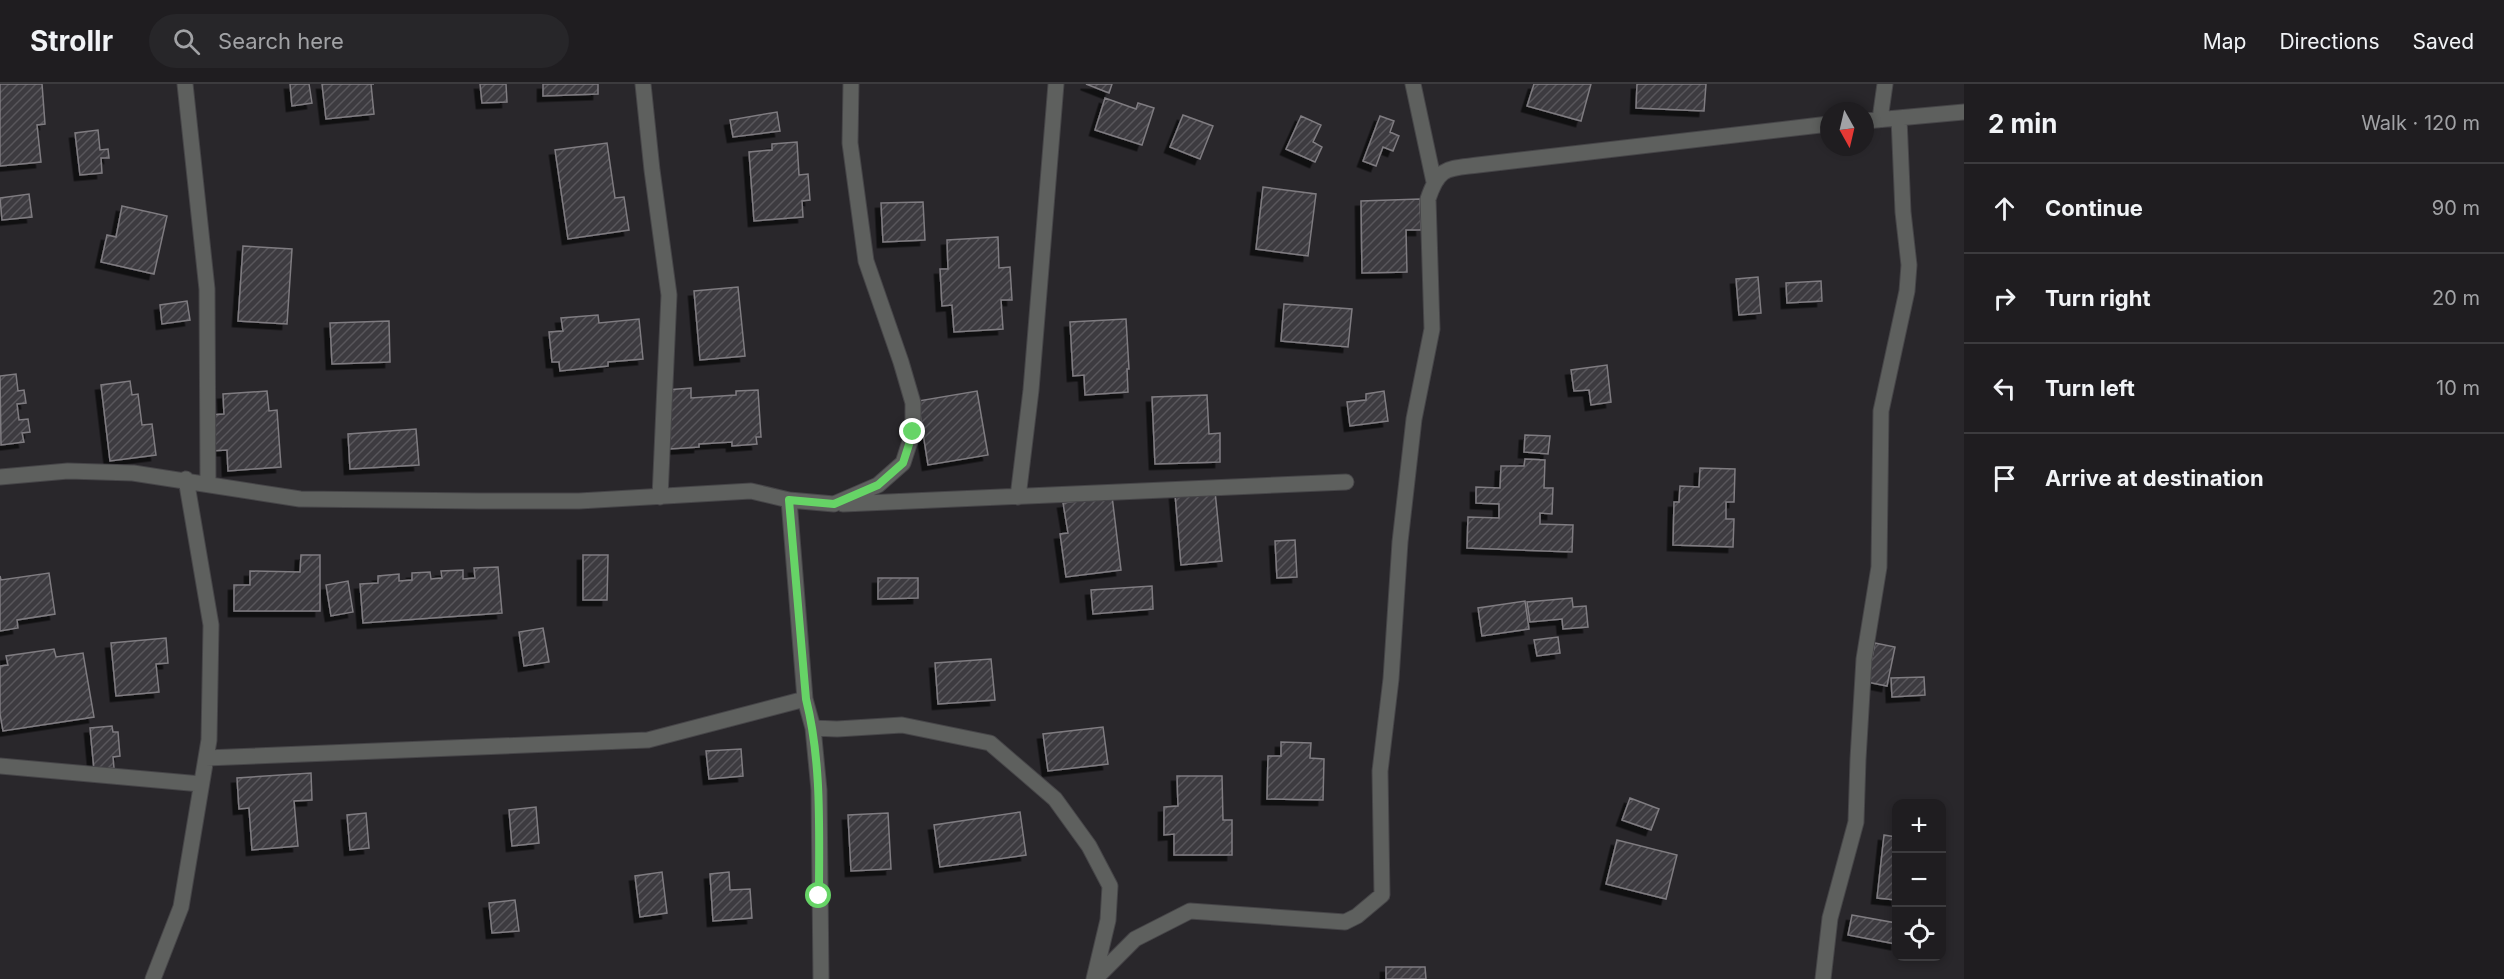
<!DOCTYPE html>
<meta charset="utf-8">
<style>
body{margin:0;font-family:Inter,sans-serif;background:#272629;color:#f1f3f6}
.controls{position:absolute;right:18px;bottom:18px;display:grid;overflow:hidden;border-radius:12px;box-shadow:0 3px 9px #0003}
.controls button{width:54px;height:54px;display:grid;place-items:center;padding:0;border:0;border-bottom:2px solid #3c3b3e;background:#1f1d20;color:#f1f3f6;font:30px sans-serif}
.compass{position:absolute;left:1820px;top:18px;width:54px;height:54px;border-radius:50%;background:#1f1d20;box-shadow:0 3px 9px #0003;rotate:172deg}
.stop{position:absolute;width:18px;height:18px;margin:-14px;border:4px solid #66d466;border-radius:50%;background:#fff}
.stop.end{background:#66d466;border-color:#fff;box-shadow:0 2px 6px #0008}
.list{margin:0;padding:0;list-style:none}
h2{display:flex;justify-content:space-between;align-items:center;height:78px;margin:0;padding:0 24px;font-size:26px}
h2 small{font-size:20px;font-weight:400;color:#a1a2a5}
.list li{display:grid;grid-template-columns:39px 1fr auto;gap:18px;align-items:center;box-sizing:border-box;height:90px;padding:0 24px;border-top:2px solid #3c3b3e}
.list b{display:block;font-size:22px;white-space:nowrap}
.list em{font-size:20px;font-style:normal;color:#a1a2a5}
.icon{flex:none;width:33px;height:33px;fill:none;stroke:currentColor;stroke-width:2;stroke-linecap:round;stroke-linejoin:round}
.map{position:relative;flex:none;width:1964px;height:895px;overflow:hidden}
header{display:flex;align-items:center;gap:36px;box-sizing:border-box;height:84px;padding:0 30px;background:#1f1d20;border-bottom:2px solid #3c3b3e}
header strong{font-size:28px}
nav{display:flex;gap:33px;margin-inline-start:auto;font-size:21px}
.search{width:420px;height:54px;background:#272629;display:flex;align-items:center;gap:15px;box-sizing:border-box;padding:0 21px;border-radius:33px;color:#a1a2a5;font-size:22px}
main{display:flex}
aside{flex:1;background:#1f1d20}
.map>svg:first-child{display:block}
.building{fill:url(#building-hatch);stroke:#7f7c81;stroke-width:1.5;filter:url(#shadow)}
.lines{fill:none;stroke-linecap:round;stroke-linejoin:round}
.minor-casing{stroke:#464548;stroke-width:17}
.minor{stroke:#5e605e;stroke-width:15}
.route{stroke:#66d466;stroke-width:8}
</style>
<header>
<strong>Strollr</strong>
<div class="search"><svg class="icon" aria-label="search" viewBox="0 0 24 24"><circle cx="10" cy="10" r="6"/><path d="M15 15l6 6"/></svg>Search here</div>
<nav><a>Map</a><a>Directions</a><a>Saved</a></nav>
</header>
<main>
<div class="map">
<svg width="1964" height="895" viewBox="0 0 1964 895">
<defs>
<pattern id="building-hatch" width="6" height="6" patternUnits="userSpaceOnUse" patternTransform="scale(1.5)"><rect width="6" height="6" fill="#3d3b3f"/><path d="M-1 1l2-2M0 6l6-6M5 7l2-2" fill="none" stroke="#59575b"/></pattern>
<filter id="shadow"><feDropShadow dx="-5.5" dy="5.5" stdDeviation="0" flood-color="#0009"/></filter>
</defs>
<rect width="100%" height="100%" fill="#29272b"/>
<path class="building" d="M0 0H42L45 40 37 41 41 78 0 82Z
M290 0H309L312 19 292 22Z
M322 0H374H371L374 30 326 35Z
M480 0H506L507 18 482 19Z
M543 0H598V10L543 12Z
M1086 0H1112L1109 9Z
M1534 0H1591L1581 37 1527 22Z
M1637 0H1706L1704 27 1636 24Z
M1105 14 1136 25 1138 19 1154 24 1142 61 1095 46Z
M777 28 780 47 733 53 730 36Z
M1183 31 1213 42 1200 75 1170 63Z
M1301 32 1321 41 1313 58 1322 63 1315 78 1286 65Z
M1380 32 1394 37 1390 48 1399 52 1393 67 1383 63 1376 82 1363 77Z
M98 46 100 66 108 65 109 74H101L102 89 80 91 75 49Z
M797 58 799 91 808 90 810 116 802 117 803 133 754 137 749 68 772 66V60Z
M607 59 615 114 624 113 629 146 568 155 555 66Z
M1263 103 1316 110 1308 172 1256 165Z
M29 110 32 133 2 136 0 114Z
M1420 115 1421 146H1406L1407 188 1362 189 1361 117Z
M923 118 925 156 883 158 881 119Z
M122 122 167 132 154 190 101 178 107 151 116 153Z
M998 153 999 184 1010 183 1012 216H1001L1003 245 954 248 952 221 942 222 940 185H948L947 156Z
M243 162 292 165 287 240 238 237Z
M1758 193 1761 229 1739 231 1736 195Z
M1821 197 1822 217 1787 219 1786 199Z
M738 203 745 272 700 276 694 207Z
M187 217 190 236 162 240 160 221Z
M1284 220 1352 225 1348 263 1281 257Z
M598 231 599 239 639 235 643 275 608 278V282L560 287 559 278H552L549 248 563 247 561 234Z
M1126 235 1129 285H1127L1128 308 1085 311 1084 291 1073 292 1070 238Z
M389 237 390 278 332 280 330 239Z
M1607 281 1611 318 1591 321 1589 306 1574 307 1571 286Z
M16 290 18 307 24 306 26 319 17 320 19 336 28 335 30 348 22 349 24 358 1 361 0 292Z
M130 297 132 311 138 310 142 341 152 340 156 371 110 377 101 301Z
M691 304V314L736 311V307L758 306 761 353H756L757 360 732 362V358L699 360V363L669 365 666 306Z
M267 307 269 327 277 326 281 383 228 387 227 366 210 367 208 331 224 330 223 310Z
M977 307 988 371 928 381 918 317Z
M1384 307 1388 337 1350 342 1347 318 1366 316V310Z
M1207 311 1209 350 1220 349V378L1155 380 1152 313Z
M416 345 419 381 350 385 348 350Z
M1525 351 1550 352 1548 370 1524 368Z
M1525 375 1545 376 1544 404H1553L1552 430 1540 429V440L1573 441 1572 468 1467 464 1468 433 1499 434V420L1476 419V403L1500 404 1501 382H1524Z
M1700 384 1735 385 1734 418H1726V435H1734L1733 463 1673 461 1674 418H1679L1680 402 1699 403Z
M1215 407 1222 477 1181 481 1175 410Z
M1112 412 1121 486 1066 493 1060 450 1068 449 1063 419Z
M1295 456 1297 493 1277 494 1275 457Z
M301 471H320V527H234V501H250V487L300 488Z
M583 471H608L607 516H583Z
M498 483 502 529 363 539 360 500 378 499V492L399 490V497L412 496V489L430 488 431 495 442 494 441 487 463 486V495L475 494 474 484Z
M49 489 55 530 17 536 18 544 0 547V492L1 496Z
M878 494H918V514L878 515Z
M348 497 353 528 331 532 326 501Z
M1152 502 1153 525 1093 530 1091 506Z
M1572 514 1573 523 1586 522 1588 543 1563 545 1562 535 1530 538 1527 518Z
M1525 517 1529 545 1482 552 1478 524Z
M543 544 549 578 524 582 519 548Z
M1558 553 1560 569 1537 572 1534 556Z
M166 554 168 579 156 580 159 608 116 612 111 559Z
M1875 559 1895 563 1887 602 1867 598Z
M54 565 56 573 83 569 94 633 3 647 0 630V582L8 581 6 572Z
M991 575 995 616 938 620 935 579Z
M1924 593 1925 611 1892 613 1891 594Z
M112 642 113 648H118L120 672 113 673 114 684 94 686 90 644Z
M1103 643 1108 680 1048 687 1043 650Z
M1281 658 1311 659 1310 674 1324 675 1323 716 1267 715 1268 672H1281Z
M741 665 743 692 709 695 706 667Z
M311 689 312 716 294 717 298 762 252 766 249 724 239 725 237 694Z
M1177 692H1222L1223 736H1232V771H1174V750L1164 751V723L1178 722Z
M1630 714 1659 725 1651 746 1622 736Z
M536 723 539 759 512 762 509 726Z
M1020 728 1026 771 940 783 934 741Z
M366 729 369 764 350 766 347 731Z
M888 729 891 785 851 787 848 731Z
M1884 751 1896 753V816L1877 814Z
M1617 756 1677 771 1666 815 1606 800Z
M662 788 667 829 640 833 635 792Z
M729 788 730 806 750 805 752 834 713 837 710 790Z
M515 816 519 847 492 849 489 819Z
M1852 831 1896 839V860L1848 851Z
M1386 883H1425L1426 895H1386Z"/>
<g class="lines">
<g class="minor-casing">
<path id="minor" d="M185 0 207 205 208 399
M643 0 652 86 669 211 660 413
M1413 0 1434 98
M1880 35 1885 0
M1865 37 1964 28
M0 393 68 387 133 389 300 415 479 417H579L751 407 789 416 834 420 878 401 903 379 913 348V319L901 278 866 177 850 59 851 0
M1018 413 1031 306 1056 0
M789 416 805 615 813 644 837 645 902 641 990 659 1055 715 1089 762 1110 802 1108 836 1094 895
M843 420 1346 398
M813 644 819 706 821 895
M206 674 648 656 805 615
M0 682 201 700
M153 895 181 823 209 656 211 541 186 395
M1095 895 1135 855 1190 827 1345 838 1357 832 1382 811 1380 687 1391 595 1400 458 1414 335 1432 245 1428 115C1439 82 1447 85 1478 81L1829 40
M1823 895 1830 834 1856 738 1858 675 1864 575 1879 483 1881 327 1907 207 1909 181 1903 128 1899 34"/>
</g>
<use href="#minor" class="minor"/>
</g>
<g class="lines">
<path class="route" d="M819 812C819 746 822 679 806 615L789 416 834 420 878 401 903 379 913 348"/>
</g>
</svg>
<div class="controls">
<button>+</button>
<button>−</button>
<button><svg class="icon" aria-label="locate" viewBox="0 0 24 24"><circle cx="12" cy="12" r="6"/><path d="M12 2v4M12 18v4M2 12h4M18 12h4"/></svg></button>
</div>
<svg class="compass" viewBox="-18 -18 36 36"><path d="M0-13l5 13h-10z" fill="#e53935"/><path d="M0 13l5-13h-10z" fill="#a1a2a5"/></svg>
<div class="stop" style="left:819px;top:812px"></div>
<div class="stop end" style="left:913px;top:348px"></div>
</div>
<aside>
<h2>2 min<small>Walk · 120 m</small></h2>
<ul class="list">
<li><svg class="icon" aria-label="ahead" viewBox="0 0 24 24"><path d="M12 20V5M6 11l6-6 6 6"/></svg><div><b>Continue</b></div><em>90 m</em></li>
<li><svg class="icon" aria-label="right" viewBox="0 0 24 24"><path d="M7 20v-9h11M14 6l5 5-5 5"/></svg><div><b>Turn right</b></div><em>20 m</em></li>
<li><svg class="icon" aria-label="left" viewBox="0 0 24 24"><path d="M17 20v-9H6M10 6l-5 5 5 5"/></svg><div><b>Turn left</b></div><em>10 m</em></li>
<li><svg class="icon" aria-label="arrive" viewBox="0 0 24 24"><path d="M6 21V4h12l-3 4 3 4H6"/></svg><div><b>Arrive at destination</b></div></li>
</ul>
</aside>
</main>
